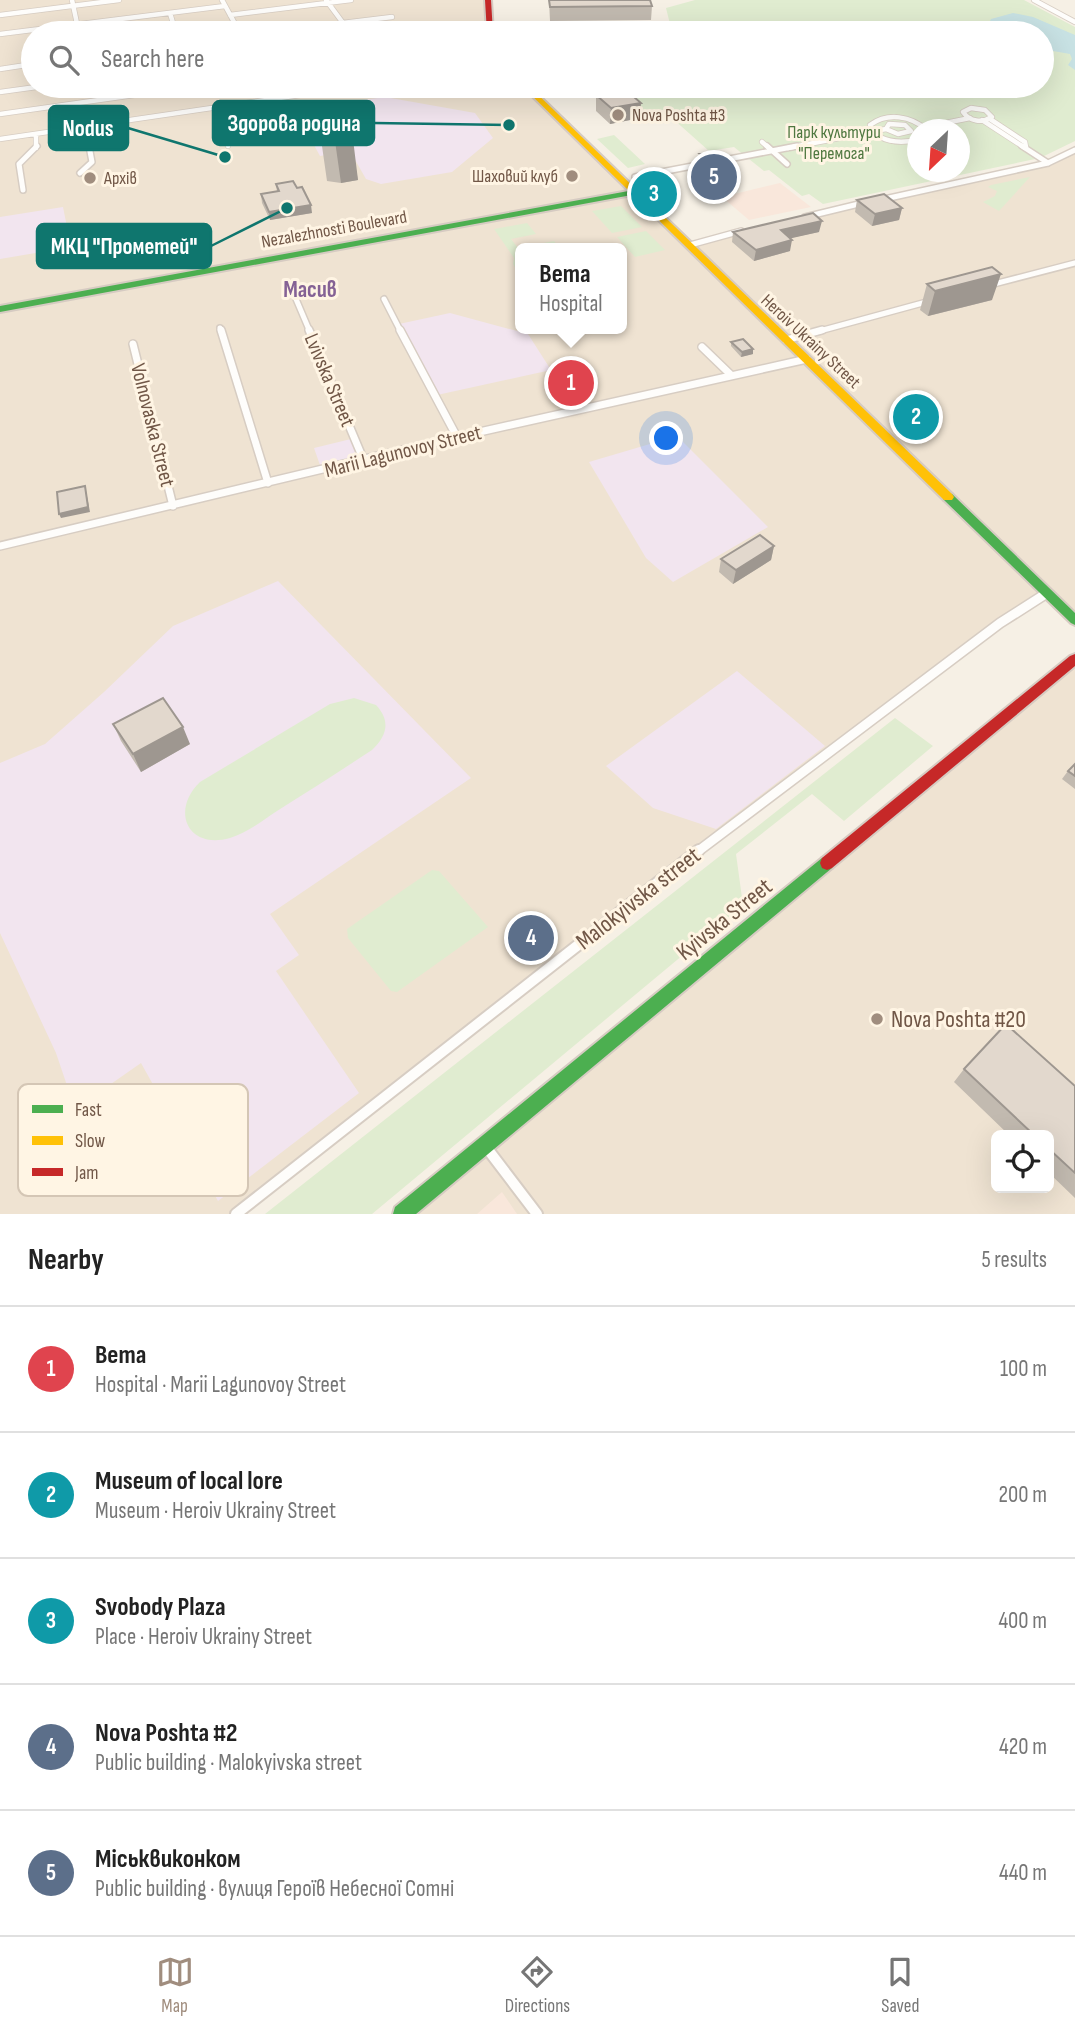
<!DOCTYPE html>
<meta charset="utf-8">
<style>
body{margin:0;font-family:"Sofia Sans Condensed",sans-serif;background:#f6f6f6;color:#222}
.controls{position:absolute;right:21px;bottom:21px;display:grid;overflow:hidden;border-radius:10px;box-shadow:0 7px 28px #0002}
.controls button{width:63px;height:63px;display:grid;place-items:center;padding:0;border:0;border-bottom:2px solid #e0e0e0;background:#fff;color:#222;font:35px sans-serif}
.compass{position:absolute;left:907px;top:119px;width:63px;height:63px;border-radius:50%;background:#fff;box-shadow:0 7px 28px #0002;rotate:205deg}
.you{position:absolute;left:667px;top:439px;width:24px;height:24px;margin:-18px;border:5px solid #fff;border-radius:50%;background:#1a73e8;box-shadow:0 0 0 10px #1a73e833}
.badge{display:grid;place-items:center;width:46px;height:46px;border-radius:50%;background:#a08d7e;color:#fff;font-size:23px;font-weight:700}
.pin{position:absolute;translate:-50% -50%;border:4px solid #fff;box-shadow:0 2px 7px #0006}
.popup{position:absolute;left:515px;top:243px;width:112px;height:91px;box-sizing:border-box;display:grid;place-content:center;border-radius:10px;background:#fff;filter:drop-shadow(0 2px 5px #0005);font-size:23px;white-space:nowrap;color:#767676}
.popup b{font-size:26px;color:#222}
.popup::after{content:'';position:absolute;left:50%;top:100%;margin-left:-14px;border:14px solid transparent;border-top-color:#fff}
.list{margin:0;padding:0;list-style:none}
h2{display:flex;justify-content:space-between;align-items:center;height:91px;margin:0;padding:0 28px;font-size:30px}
h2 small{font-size:23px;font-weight:400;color:#767676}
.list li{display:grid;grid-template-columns:46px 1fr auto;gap:21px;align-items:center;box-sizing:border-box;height:126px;padding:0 28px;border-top:2px solid #e0e0e0}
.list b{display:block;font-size:26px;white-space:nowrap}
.list p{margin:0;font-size:23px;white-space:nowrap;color:#767676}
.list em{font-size:23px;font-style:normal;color:#767676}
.icon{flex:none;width:38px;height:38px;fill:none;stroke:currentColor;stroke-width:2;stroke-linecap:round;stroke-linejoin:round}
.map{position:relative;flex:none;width:1075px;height:1214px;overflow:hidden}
.search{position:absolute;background:#fff;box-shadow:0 7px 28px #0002;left:21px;right:21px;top:21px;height:77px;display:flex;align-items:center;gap:18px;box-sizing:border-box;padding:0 24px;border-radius:38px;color:#767676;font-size:26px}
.sheet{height:721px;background:#fff}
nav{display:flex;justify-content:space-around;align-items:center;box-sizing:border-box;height:98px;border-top:2px solid #e0e0e0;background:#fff;font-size:19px;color:#767676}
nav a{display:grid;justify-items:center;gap:4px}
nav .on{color:#a08d7e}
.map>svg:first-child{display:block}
.residential{fill:#efe3d2;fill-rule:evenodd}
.commercial{fill:#f9e7db}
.education{fill:#f2e5ef}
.green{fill:#e0ecd0;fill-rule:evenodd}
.water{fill:#c8e2e4}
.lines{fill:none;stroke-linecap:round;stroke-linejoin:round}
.street-far4-casing{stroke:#d7cdc3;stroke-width:6}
.street-far3-casing{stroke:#d7cdc3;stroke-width:8}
.street-far2-casing{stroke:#d7cdc3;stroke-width:10}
.street-far1-casing{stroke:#d7cdc3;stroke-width:12}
.street-casing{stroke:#d7cdc3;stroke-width:14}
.fast-casing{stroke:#d6cbc2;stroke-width:4}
.slow-casing{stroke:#d6cbc2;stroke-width:4}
.jam-casing{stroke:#d6cbc2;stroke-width:4}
.street-far4{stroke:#fefdfb;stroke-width:4.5}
.street-far3{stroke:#fefdfb;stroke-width:5}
.street-far2{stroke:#fefdfb;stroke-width:7}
.street-far1{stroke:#fefdfb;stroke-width:9}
.street{stroke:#fefdfb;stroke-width:10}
.fast{fill:#4caf50;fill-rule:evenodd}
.slow{fill:#ffc107;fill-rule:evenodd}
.jam{fill:#c62828;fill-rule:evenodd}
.wall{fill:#c2bab0}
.shaded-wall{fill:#9e9790}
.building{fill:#e2d8cd;stroke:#9e9790;stroke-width:2}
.poi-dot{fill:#a08d7e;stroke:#fff5e4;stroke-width:2.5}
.labels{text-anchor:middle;stroke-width:6;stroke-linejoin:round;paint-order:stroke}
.far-poi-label{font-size:18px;fill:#715747;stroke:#fff5e4;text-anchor:start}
.far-park-label{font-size:18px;fill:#4f7840;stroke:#fff5e4}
.far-street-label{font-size:18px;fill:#715747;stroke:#fff5e4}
.street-label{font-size:21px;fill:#715747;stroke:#fff5e4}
.far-district-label{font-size:23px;font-weight:bold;fill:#856295;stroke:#fff5e4}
.near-street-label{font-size:24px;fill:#715747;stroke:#fff5e4}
.near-poi-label{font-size:24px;fill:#715747;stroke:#fff5e4;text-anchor:start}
.key{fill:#fff5e4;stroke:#d4c6b5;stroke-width:2}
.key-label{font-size:19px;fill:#715747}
.leader{fill:none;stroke:#0f766e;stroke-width:2.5}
.callout-dot{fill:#0f766e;stroke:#fff5e4;stroke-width:2.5}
.callout{fill:#0f766e;stroke:#0f766e;stroke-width:2.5}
.callout-label{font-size:23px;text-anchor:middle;font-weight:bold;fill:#fff}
</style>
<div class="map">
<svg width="1075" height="1214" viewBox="0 0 1075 1214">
<rect width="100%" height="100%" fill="#f6f0e5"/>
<path class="residential" d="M0 0H488L490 33H33V86H525L690 245 1029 167 1075 150V620L1047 593 1000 623 236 1214H0ZM520 248H622V329H520Z
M1075 659V1214H402L484 1144ZM996 1135H1049V1188H996Z"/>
<path class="commercial" d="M780 183 811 207 749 220 722 197Z
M502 1192 517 1214H477Z"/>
<path class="education" d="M385 97 475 113 493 138 452 172 381 184 366 179 350 151 320 156 314 145 308 146 289 110Z
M63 207 71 247 0 259V217Z
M450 313 528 334 551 370 437 395 399 324Z
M677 436 768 527 673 582 646 558 589 462Z
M351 439 359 459 321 468 314 448Z
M278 581 471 778 270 914 299 955 276 971 359 1093 218 1201 141 1063 75 1109 56 1053 0 933V763L45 744 104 692 173 626Z
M737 671 825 746 716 829 653 808 606 766Z"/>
<path class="green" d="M695 0H1024L1075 27V141L1040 158 823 204 809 194 802 196 769 170 764 171 734 147 709 151 663 110 645 113 616 86H1042V33H665L670 24 666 8ZM918 130H960V172H918Z
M614 135 645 164 628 168 597 139Z
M1030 177 999 211 983 202 995 196 997 191 988 187 991 185Z
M621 206 642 227 612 233 592 211Z
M527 223 536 234 511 239 518 248 554 241 560 248H520V275L513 264 514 258 494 229Z
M646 231 665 250 635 257 617 237Z
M354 698 376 705C391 721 387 736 372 750 340 771 309 791 277 811 262 821 247 833 230 838 188 850 170 811 200 782L330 704Z
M895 718 933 746 844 821 812 794 736 854 743 905 372 1214H265Z
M432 870 439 871 488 927 397 992 391 991 348 938 347 929Z"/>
<path class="water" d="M1013 13 1033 17 1075 35V70L1068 65 1072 59 1070 54 1042 49V33H990L986 30 991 19Z"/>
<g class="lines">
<g class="street-far4-casing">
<path id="street-far4" d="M72 0 79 33
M222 0 240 33
M326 0 343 23
M1034 0 1075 22
M170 13 176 33
M0 15 119 0
M230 15 351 0
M260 33 392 17
M421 33 447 30 490 31
M0 34 225 6
M0 69 33 64
M272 86 279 98
M0 92 44 86
M215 107 228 146
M971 108 985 110 992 117C982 123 970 122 963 112Z
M0 114 198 86
M990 119 1025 142 1026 147
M982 120 1025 148
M889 124 905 125 911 131 898 134 886 129Z
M86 126 90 148
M921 128 970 118
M36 134V148
M0 139 362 86
M918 140C901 143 878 144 870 125 888 112 911 116 927 130
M762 142 769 148
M788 148 886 129"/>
</g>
<g class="street-far3-casing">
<path id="street-far3" d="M767 146 787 164
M1022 146 1048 163
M80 173 92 162 89 146
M635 177 797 146
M23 190 19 164 37 146
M880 200 1048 163 1075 150
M805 217 867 202
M690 245 741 231
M990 285 1075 263
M296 299 310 332
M384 299 401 332
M220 328 221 332
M816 332 930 301"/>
</g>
<g class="street-far2-casing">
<path id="street-far2" d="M221 330 268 483
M309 330 364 461
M400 330 457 437
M786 340 822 330
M133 344 173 506
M702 347 731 375
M0 546 457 437 807 359"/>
</g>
<g class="street-far1-casing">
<path id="street-far1" d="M697 852 1000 623 1047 593"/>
</g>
<g class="street-casing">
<path id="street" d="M486 1147 537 1214
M236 1214 699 850"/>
</g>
<g class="fast-casing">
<path id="fast" d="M634 190H637V194L0 312V306Z
M948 493 952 494 1075 613V625L1071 623 944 500 942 497 944 494Z
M827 856 832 858 834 863 832 868 416 1214H393L395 1207 822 858Z"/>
</g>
<g class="slow-casing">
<path id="slow" d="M522 86H529L952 494 954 497 952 500H944Z"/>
</g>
<g class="jam-casing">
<path id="jam" d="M485 0H491L493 33H487Z
M1075 654V666L832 868 827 870 822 868 820 863 822 858 1070 656Z"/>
</g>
<use href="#street-far4" class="street-far4"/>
<use href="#street-far3" class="street-far3"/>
<use href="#street-far2" class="street-far2"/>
<use href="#street-far1" class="street-far1"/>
<use href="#street" class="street"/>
<use href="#fast" class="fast"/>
<use href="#slow" class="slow"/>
<use href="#jam" class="jam"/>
</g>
<path class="wall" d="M549 0 652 6 651 20 550 21Z
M596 95 640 118 610 124 596 111Z
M346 120 358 180 341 183 327 181 320 132 327 129 326 123Z
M700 154 729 167 727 183 716 185 698 170Z
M276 184 312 213 270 220 262 203 261 194 277 192Z
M857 200 902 208 899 220 872 226 855 212Z
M733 232H819L790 238V251L754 261 732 242Z
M927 284 992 300 928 316 920 310Z
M731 342 753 349V354L741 357 731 346Z
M774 546 771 560 733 584 719 572 721 559Z
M113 724 190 744 141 772 121 741Z
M1075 764V789L1062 779 1068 771Z
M964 1069 1075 1086V1198L1049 1173V1135H1009L954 1082Z"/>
<path class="shaded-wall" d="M641 103 640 118 610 124 611 108Z
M352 131 358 180 341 183 334 134Z
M729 167 727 183 716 185 718 169Z
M311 205 312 213 270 220 269 212Z
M902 208 899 220 872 226 875 214Z
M822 221 819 232 779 241 781 230Z
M792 240 790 251 754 261 756 250Z
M1001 274 992 300 928 316 935 291Z
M753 349V354L741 357 742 352Z
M85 486 90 512 61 518 59 514Z
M774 546 771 560 733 584 736 570Z
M183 727 190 744 141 772 133 754Z"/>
<path class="building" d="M549 0H650L652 6 550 7Z
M626 90 641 103 611 108 596 95Z
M346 120 352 131 334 134 320 132 329 128 326 123Z
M700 154H715L729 167 718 169Z
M293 181 297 188 302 187 311 205 269 212 261 194 279 191 276 184Z
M884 194 902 208 875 214 857 200Z
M813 213 822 221 781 230 792 240 756 250 733 232Z
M992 267 1001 274 935 291 927 284Z
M743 339 753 349 742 352 731 342Z
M85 486 88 507 59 514 57 492Z
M760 535 774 546 736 570 721 559Z
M163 698 183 727 133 754 113 724Z
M1075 764V776L1068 771Z
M1006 1024 1075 1086V1173L1049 1149V1135H1034L964 1069Z"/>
<g class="poi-dot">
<circle cx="618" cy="115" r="7"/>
<circle cx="572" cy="176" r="7"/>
<circle cx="90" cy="178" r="7"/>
<circle cx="877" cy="1019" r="7"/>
</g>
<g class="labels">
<g class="far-poi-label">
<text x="632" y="121">Nova Poshta #3</text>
<text x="558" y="182" text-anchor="end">Шаховий клуб</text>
<text x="104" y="184">Архів</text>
</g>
<g class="far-park-label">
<text x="834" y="138">Парк культури<tspan x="834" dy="21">"Перемога"</tspan></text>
</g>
<g class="far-street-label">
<text transform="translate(334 229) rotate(-10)" y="6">Nezalezhnosti Boulevard</text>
<text transform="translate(811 341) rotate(43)" y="6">Heroiv Ukrainy Street</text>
</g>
<g class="street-label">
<text transform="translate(330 380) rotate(67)" y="7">Lvivska Street</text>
<text transform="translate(153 425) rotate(76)" y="7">Volnovaska Street</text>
<text transform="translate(403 451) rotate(-14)" y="7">Marii Lagunovoy Street</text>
</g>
<g class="far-district-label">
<text x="310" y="297">Масив</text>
</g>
<g class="near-street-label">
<text transform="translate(638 898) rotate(-38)" y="8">Malokyivska street</text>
<text transform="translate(724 919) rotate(-39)" y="8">Kyivska Street</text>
</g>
<g class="near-poi-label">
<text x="891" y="1027">Nova Poshta #20</text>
</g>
</g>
<rect x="18" y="1084" width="230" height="112" rx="10" class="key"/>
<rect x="32" y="1105" width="31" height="8" fill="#4caf50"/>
<rect x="32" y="1136" width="31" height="9" fill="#ffc107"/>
<rect x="32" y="1168" width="31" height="8" fill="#c62828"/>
<g class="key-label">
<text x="75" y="1116">Fast</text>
<text x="75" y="1147">Slow</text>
<text x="75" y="1179">Jam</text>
</g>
<path class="leader" d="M509 125L374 123M225 157L128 128M287 208L211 246"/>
<g class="callout-dot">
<circle cx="509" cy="125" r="7"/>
<circle cx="225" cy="157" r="7"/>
<circle cx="287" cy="208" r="7"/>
</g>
<g class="callout">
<rect x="213" y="101" width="161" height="44" rx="7"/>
<rect x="49" y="106" width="79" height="44" rx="7"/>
<rect x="37" y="224" width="174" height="44" rx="7"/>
</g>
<g class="callout-label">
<text x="294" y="131">Здорова родина</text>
<text x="88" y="136">Nodus</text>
<text x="124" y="254">МКЦ "Прометей"</text>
</g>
</svg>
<div class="controls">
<button><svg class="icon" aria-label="locate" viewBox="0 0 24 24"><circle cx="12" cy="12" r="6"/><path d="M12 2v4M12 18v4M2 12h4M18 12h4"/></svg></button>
</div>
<svg class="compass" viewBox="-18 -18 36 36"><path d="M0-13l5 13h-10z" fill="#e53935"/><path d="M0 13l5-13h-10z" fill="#767676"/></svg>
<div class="you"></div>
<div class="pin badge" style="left:571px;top:383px;background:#e0444e">1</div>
<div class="popup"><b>Вета</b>Hospital</div>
<div class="pin badge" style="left:916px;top:417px;background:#0f9aa8">2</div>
<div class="pin badge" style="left:654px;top:194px;background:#0f9aa8">3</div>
<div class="pin badge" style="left:531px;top:938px;background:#5c6f8a">4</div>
<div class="pin badge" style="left:714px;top:177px;background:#5c6f8a">5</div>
<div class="search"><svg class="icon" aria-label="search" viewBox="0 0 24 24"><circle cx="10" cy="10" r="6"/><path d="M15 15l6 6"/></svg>Search here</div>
</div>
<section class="sheet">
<h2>Nearby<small>5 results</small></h2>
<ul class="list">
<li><span class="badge" style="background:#e0444e">1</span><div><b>Вета</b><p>Hospital · Marii Lagunovoy Street</p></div><em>100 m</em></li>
<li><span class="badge" style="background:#0f9aa8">2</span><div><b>Museum of local lore</b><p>Museum · Heroiv Ukrainy Street</p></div><em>200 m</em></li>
<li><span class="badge" style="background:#0f9aa8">3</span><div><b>Svobody Plaza</b><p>Place · Heroiv Ukrainy Street</p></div><em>400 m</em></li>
<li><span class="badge" style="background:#5c6f8a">4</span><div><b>Nova Poshta #2</b><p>Public building · Malokyivska street</p></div><em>420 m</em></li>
<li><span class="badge" style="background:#5c6f8a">5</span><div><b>Міськвиконком</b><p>Public building · вулиця Героїв Небесної Сотні</p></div><em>440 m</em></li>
</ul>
</section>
<nav>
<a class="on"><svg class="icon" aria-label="map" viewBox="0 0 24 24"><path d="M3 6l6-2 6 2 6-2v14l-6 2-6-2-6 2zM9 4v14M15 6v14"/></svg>Map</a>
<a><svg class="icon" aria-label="directions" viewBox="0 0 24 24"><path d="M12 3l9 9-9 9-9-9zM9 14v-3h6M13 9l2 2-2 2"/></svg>Directions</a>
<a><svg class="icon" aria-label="saved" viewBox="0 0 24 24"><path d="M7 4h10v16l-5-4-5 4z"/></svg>Saved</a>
</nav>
